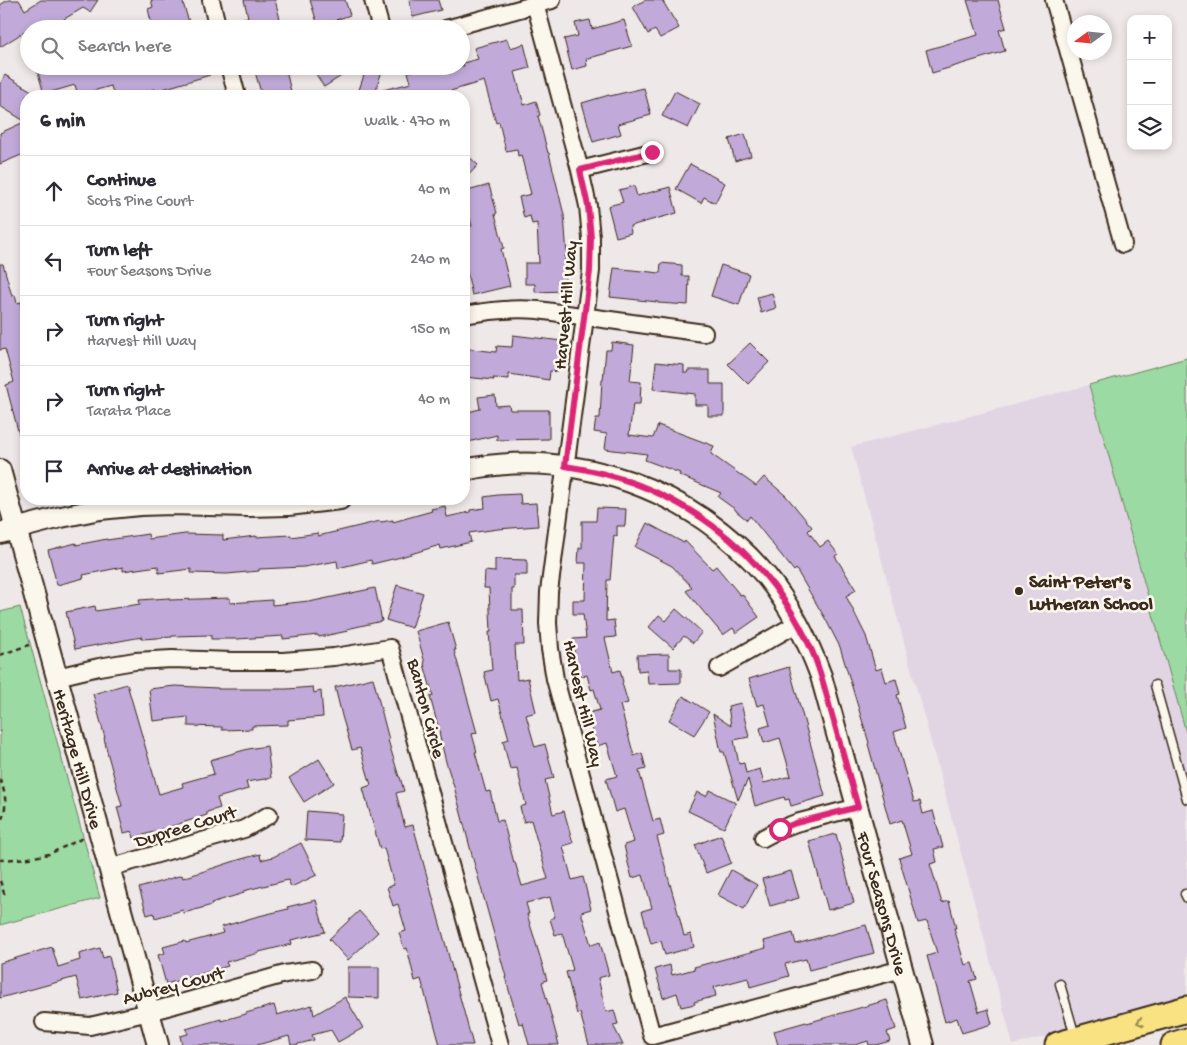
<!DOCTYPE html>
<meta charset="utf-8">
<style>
body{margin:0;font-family:"Gochi Hand",sans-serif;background:#f2f2f3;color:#2b2b33}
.controls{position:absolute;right:15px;top:15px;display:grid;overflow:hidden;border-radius:10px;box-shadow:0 2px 8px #0003}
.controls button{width:45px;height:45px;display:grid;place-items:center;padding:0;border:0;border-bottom:1px solid #e1e1e2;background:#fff;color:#2b2b33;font:25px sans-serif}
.compass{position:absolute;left:1067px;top:15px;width:45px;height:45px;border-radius:50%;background:#fff;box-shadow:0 2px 8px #0003;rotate:255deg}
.stop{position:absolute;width:15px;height:15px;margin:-11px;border:4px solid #db2777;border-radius:50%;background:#fff}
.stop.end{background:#db2777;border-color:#fff;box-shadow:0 1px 5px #0008}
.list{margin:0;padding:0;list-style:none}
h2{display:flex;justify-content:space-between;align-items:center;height:65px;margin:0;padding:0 20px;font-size:21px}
h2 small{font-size:16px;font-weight:400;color:#7c7c81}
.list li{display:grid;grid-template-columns:32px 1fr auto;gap:15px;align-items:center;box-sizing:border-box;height:70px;padding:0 20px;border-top:1px solid #e1e1e2}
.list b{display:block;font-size:19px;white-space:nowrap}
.list p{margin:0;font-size:16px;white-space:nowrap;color:#7c7c81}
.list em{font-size:16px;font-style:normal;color:#7c7c81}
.icon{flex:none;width:28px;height:28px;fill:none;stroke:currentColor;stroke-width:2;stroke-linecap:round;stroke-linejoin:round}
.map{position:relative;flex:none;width:1187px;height:1045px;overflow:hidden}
.search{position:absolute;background:#fff;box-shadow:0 2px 8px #0003;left:20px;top:20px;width:450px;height:55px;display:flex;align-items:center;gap:12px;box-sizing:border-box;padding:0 18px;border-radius:28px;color:#7c7c81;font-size:19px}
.panel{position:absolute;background:#fff;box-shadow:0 2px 8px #0003;left:20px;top:90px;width:450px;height:415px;border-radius:20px}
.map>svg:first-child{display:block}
.built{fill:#e1d5e4}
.green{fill:#9bdaa3;stroke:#6b8260}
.building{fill:#c1aad9;stroke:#3b2a1e}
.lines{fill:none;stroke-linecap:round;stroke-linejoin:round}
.service-casing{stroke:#3b2a1e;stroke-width:11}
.minor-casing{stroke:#3b2a1e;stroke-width:20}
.tertiary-casing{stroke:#3b2a1e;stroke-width:24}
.primary-casing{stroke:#3b2a1e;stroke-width:29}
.path{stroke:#3b2a1e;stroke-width:2.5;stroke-dasharray:5 4;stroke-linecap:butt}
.service{stroke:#fbf7ec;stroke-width:8}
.minor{stroke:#fbf7ec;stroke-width:16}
.tertiary{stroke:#fbf7ec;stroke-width:20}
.primary{stroke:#f8e281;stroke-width:25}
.oneway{stroke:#9a8650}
.route{stroke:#db2777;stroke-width:6}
.poi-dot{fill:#3b2a1e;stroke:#fbf7ec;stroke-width:2}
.labels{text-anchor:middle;stroke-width:5;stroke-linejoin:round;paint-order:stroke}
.street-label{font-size:19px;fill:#3b2a1e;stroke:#fbf7ec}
.poi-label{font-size:19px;font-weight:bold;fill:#3b2a1e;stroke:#fbf7ec;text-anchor:start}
</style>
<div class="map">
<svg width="1187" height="1045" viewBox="0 0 1187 1045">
<rect width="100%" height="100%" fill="#efe8e8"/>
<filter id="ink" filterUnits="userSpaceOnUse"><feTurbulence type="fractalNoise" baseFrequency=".02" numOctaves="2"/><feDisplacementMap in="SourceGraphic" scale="10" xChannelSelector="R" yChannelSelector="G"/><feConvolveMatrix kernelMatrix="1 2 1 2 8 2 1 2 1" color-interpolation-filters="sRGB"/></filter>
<g filter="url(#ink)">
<path class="built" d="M1089 385 1187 736V999L1013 1045 851 447Z"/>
<path class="green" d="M1187 358V736L1089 385Z
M20 607 100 898 0 925V612Z"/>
<path class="building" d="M8 0H19L25 10 41 0H98L90 12 83 8 64 19 70 29H44L40 22 0 47V5Z
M151 0H182L190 25 178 29H153L148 9 153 7Z
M244 0H275L281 23 256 29H242L240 19 248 17Z
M310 0H345L350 15 336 20 339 29H319Z
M409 0H438L441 10 413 17Z
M645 0H662L679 28 660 38 655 30 648 34 633 7Z
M967 0H998L1006 28 999 30 1005 51 932 73 926 50 978 35Z
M590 20 592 29 624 20 632 46 586 59 587 66 572 70 564 39 578 36 575 23Z
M507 39 510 48 524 44 530 68 515 72 524 105 536 101 540 115 538 116 548 153H549L564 215 567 256H565V291L535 292V284H525V263H539L537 223 532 224 530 216 524 218 519 197 531 194 521 155 518 156 517 149 506 151 499 122 496 123 484 81 447 92 449 96H376L375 92 411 83 408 72 432 66H464L463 63 478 59 474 48Z
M36 66H207L210 75 156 91 155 89 128 96H114L111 86 78 95 75 85 44 94Z
M278 66H285L292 96H262L255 72Z
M311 66H357L324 87Z
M366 69 381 74 374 96H357Z
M5 75 40 96H26V122L0 106V84Z
M644 88 651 115 618 124 621 134 593 142 582 103 609 95 610 96Z
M675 91 700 104 688 128 662 116Z
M22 123 26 132V153L0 164V133Z
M745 134 751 156 735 161 729 139Z
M464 152 478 165 464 180Z
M690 164 725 183 715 203 704 197 701 203 676 189Z
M489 185 497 213 495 214 504 248 501 249 510 286 472 295 464 258V244L470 242 466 228 472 226 464 197V192Z
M634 186 637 196 670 187 677 213 630 226 631 233 616 237 608 206 623 202 619 190Z
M661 263 682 265V276H689L688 305 658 303V302L610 297 614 268 660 273Z
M0 264H3L12 296 15 295 17 303 21 302 26 325V445L22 446 6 385 14 382 5 349 0 350Z
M721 265 749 274 739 305 711 296Z
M772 293 776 308 761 313 757 297Z
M513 335 562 341 558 372 550 371 549 380 509 374V379L493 378 494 380 464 377V348L496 352 497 346 512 347Z
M612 342 634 345 630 381 641 382 640 404H633L629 435 653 438 658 425 714 446 711 454 756 486 764 477 786 496 812 527 808 531 820 547 828 541 838 554 835 556 856 590 846 596 866 636 876 670 882 668 886 682 896 679 900 694 897 695 906 728 894 732 903 765 914 802 920 801 923 814 933 811 943 847 934 849 937 862 930 864 942 903 949 901 956 928H954L965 965 972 963 977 979 970 981 979 1012 988 1009 992 1024 962 1033 957 1018 945 1022 927 956 937 953 927 921 918 923 899 858 912 854 902 820 890 824 868 744 869 743 840 647 826 620 796 569 794 571 750 516 747 520 736 511V510L718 497 721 493 679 475 680 473 645 460 647 454 605 449 607 434 594 432 596 418H600L602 380H603L606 350H611Z
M750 343 769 362 748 384 728 364Z
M656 362 684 365V373H687L688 370H710V384H724V416H708V405H695V394L653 389Z
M495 395 496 406 509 405 510 410H549V439L497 440V435L464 443V413L480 409 478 397Z
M520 494 521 504 536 503 538 526 498 529 469 533 471 542 441 549 440 545 401 557 372 564 371 560 338 568 337 561 304 567 259 569V571L227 574 191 573V569L159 573 158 566 123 571V567L83 575 84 578 57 585 48 550 76 543V545L107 539V540L148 534 149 539 185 534 223 535V540L256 536V537L291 535V537L318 533V536L380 521 381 522 393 520V522L432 511 431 509 445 506 447 517 470 512V510L485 508 484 497 498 495Z
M597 508 626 509 625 526H617V537L614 535 610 580H607L606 621 614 620 616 637 605 638 613 672 620 670 623 682 622 683 628 703 620 705 634 756 642 753 646 769 639 771 653 821 660 819 664 835 657 837 680 920 684 936 691 934 694 947 665 955 661 941 651 944 647 929 642 911 652 908 643 875 632 878 628 863 624 845 634 842 624 809 615 812 606 779 617 776 607 743 597 746 593 733 588 713 600 710 594 689 591 690 587 675 579 677 575 663 573 639 586 638 583 614H573V600H585L586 563H578L579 548H582V521H596Z
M647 523 684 543 685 541 712 569 716 566 740 595 742 594 759 617 736 633 733 628 723 635 686 591 692 587 672 566 635 547Z
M495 559 527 560V575H514V589H512V610H523L524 645H515L517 680 528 678 536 712 526 715 535 747 545 744 554 778 545 780 553 814 564 811 573 843 563 846 572 880 583 877 591 909 581 912 591 945 600 942 609 975 598 978 606 1012 614 1010 618 1024 613 1025 623 1045H589L580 1013 577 1014 566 972 573 970 562 933 555 935 550 919 555 917 550 897 526 903 529 914H527L547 980 542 982 559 1045H529L523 1023 519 1024 505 977H506L473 859 455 790 446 762 439 733H440L430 697 433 696 424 664 425 663 416 631 448 622 456 650H454L477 733 472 734 477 752H475L486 792 490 791 497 821 503 820 514 863 515 862 522 886 548 879 531 820 524 822 520 807 526 805 517 768 510 769 503 741 509 739 498 699 491 701 484 672 492 670 489 632H491L489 588H484L485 571 495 572Z
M397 585 423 593 412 628 386 620Z
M375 588 382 621 347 629 348 631 319 637 318 635 283 639V636L237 639H211V635L172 636V637L142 639V637L75 649 66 612 95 606 96 611 140 604 139 600 169 598V600L230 598V603L272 600V605L309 601V602Z
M676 609 702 632 693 643 684 636 673 648 649 627 659 615 666 621Z
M669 654V669H681V683L648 684 647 670 638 671 637 655Z
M789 667 825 796 791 806 789 799 785 800 784 797 755 806 748 779 738 800 724 752H721L713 714 731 726 728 706 741 703 749 737 734 740 739 764 744 763 746 773 760 769 764 783 791 776 780 738 764 743 760 728 770 725 764 704 757 706 749 679Z
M373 678 389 740H388L399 777H400L404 791 396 793 405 827 413 825 473 1045H440L431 1012 430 1013 421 979 415 981 407 948 404 949 399 933 406 931 398 904 393 906 387 887 394 885 384 848 380 849 363 788 371 785 360 748 352 750 342 716 335 687Z
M127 684 159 794 183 787 182 783 214 774 210 760 248 749 267 746 271 778 246 782 248 789 217 798 220 808 207 812V815L134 838 132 831 124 833 117 807 122 806 108 755 104 738H105L93 694Z
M175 686 218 688V689H287L313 687 314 693 321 691 323 717 288 720V725L252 726V729L222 730V727L188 726V717L153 721 149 689Z
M683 696 709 712 694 735 669 720Z
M319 759 334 783 304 802 289 778Z
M710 790 736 803 724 828 688 811 697 792 706 796Z
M307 811 342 814 340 842 305 840Z
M836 834 854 903 828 910 809 841Z
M721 835 731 863 706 873 695 845Z
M301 843 317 875 291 887 288 880 243 891 244 893 211 903 212 905 184 913 183 910 155 918 154 913 147 915 139 888 182 875 183 878 238 860 260 854 261 860 273 857Z
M731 870 757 885 744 909 718 895Z
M791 871 799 898 770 906 762 879Z
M316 900 325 932 291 940 292 944 259 952V953L226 962 228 966 166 984 158 955 165 953 163 947 185 941 186 943 223 933 221 927 255 917 288 909 287 907Z
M359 911 378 932 348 960 329 939Z
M866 925 874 953 809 970 806 959 785 964 789 976 750 987 748 978 714 987 716 996 694 1002 695 1004 681 1007 677 993 663 998 655 969 670 965 672 975 695 969 694 967 766 948 764 941 793 933 796 944Z
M52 947 58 967 80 960 79 954 100 948 103 958 109 956 117 992 82 1000 76 977 0 998V963Z
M348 967H379V998L348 997Z
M345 997 363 1028 338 1042 331 1030 312 1035 314 1040 295 1045H291L289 1036 257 1045H182L180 1036 188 1034 186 1029 221 1019V1021L246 1014V1013L274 1005 277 1015 312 1005 314 1015Z
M887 1000 896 1029 887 1032 890 1041 876 1045H869L868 1041 855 1045H778L774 1031 806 1022 807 1023Z"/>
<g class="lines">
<g class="service-casing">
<path id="service" d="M1155 685 1187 799
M1185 894 1187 898
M1060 984 1075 1036"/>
</g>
<g class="minor-casing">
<path id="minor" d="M211 0 218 29
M373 0 381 29
M534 0 580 170 588 206 591 238V271L585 317 549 592 548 623 550 649 555 679 652 1036 902 969
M1054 0 1123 244
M446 29 552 0
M229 66 237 96
M580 170 652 152
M464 315C490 310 511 308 538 310L704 333
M719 668 798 623
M57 677 99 667 135 661 172 659 232 661H283L334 657 390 648 500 1045
M763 838 780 829 796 823 858 807
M109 868 244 829 269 815
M44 1022 90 1026 149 1012 285 974 312 970"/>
</g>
<g class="tertiary-casing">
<g id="tertiary">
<path id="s1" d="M0 470 158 1045"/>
<path id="s2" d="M464 470C575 446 695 490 767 577 791 607 808 641 821 676L923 1045"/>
<path d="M0 533 61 517 100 509 140 505 172 504 248 506 288 505 340 499"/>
</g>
</g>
<g class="primary-casing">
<path id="primary" d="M1058 1045 1187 1009
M1174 1045 1187 1041"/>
</g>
<path class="path" d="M0 655 29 645
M0 731V732
M0 779C6 794 8 808 0 823
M0 860 29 858 49 854 83 838
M0 881 5 896"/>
<use href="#service" class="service"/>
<use href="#minor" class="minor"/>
<use href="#tertiary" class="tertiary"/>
<use href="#primary" class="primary"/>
</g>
<defs><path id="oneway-chevron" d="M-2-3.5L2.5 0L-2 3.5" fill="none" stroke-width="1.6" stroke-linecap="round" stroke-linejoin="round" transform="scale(1.25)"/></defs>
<use class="oneway" href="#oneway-chevron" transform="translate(1140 1022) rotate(164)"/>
</g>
<g class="lines" filter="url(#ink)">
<path class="route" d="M652 152 580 170 588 206 591 238 590 271 565 466C676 482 766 548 812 651 821 671 826 694 832 715 841 746 849 776 858 807L796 823 780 829"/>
</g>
<circle class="poi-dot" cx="1019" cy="591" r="5"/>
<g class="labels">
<g class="street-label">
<text transform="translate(564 305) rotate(-85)" y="7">Harvest Hill Way</text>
<text transform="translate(585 703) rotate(77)" y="7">Harvest Hill Way</text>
<text transform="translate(428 708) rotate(75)" y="7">Banton Circle</text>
<text dy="7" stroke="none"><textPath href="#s1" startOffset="299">Heritage Hill Drive</textPath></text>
<text transform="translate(185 825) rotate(-17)" y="7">Dupree Court</text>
<text dy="7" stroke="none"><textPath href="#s2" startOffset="686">Four Seasons Drive</textPath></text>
<text transform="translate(173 984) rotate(-15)" y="7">Aubrey Court</text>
</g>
<g class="poi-label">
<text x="1029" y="587">Saint Peter's<tspan x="1029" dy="22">Lutheran School</tspan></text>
</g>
</g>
</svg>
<div class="controls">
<button>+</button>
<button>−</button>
<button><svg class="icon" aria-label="layers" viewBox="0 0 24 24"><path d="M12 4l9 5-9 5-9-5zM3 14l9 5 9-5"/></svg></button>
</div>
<svg class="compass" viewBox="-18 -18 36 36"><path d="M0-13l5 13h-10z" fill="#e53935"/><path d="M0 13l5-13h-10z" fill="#7c7c81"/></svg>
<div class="stop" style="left:780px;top:829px"></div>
<div class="stop end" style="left:652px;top:152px"></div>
<div class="search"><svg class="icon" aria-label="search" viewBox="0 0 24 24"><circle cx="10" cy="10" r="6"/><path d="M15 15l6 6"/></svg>Search here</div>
<section class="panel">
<h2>6 min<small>Walk · 470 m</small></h2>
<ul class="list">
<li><svg class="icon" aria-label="ahead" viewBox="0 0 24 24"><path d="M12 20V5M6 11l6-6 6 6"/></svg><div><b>Continue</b><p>Scots Pine Court</p></div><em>40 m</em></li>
<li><svg class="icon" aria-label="left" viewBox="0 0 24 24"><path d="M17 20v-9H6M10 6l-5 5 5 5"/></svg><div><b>Turn left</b><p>Four Seasons Drive</p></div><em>240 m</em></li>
<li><svg class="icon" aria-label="right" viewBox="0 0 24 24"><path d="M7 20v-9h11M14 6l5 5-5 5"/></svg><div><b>Turn right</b><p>Harvest Hill Way</p></div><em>150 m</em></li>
<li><svg class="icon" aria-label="right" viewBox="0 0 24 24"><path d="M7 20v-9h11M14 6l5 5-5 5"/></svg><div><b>Turn right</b><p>Tarata Place</p></div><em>40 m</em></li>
<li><svg class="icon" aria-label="arrive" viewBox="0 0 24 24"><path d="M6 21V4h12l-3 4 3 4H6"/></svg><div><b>Arrive at destination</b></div></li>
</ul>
</section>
</div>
